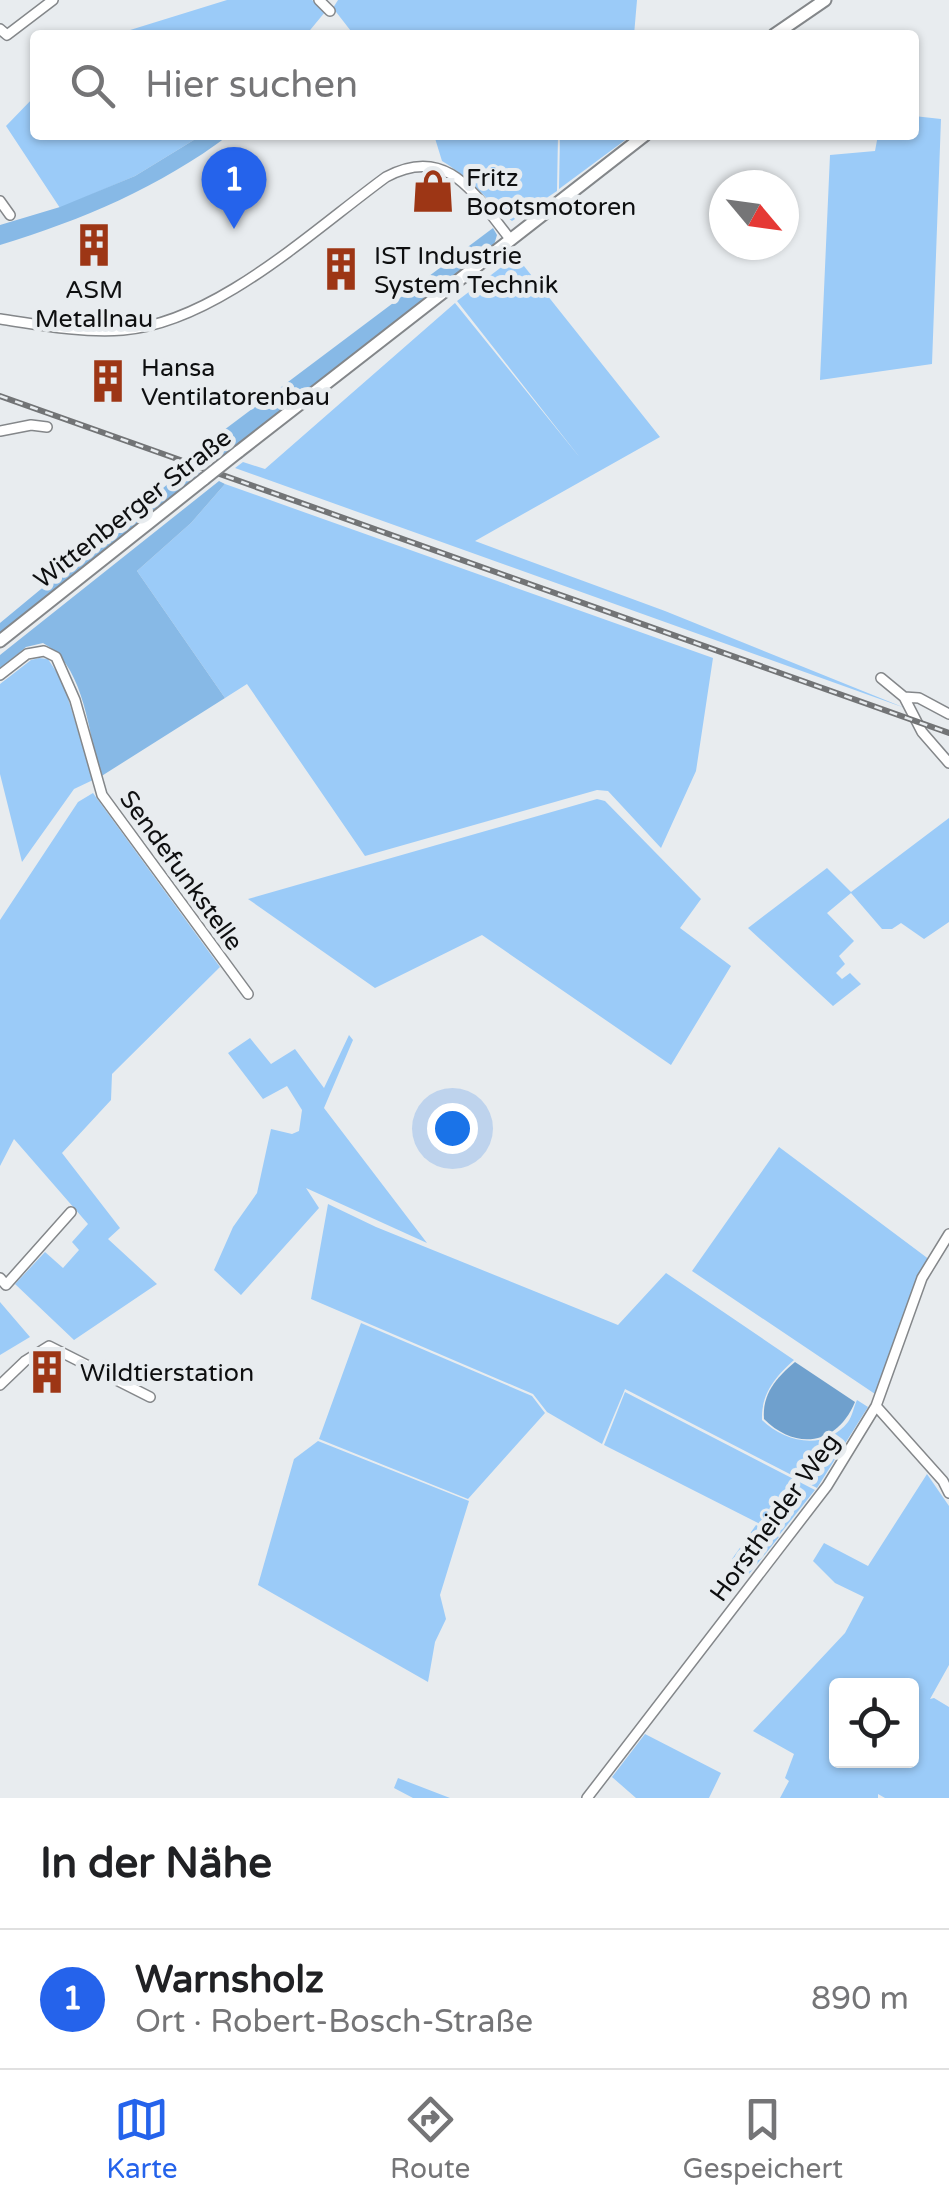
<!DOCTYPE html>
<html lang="de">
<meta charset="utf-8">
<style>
body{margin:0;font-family:"Varela Round",sans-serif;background:#f6f6f6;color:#202124}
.controls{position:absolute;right:30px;bottom:30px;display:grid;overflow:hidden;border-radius:10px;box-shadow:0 2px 8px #0004}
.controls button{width:90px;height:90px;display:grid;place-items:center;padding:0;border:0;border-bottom:2px solid #e0e0e0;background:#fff;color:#202124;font:50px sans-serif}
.compass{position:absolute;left:709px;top:170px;width:90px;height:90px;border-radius:50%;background:#fff;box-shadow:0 2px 8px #0004;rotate:119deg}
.you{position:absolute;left:452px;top:1128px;width:35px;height:35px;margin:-25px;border:8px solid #fff;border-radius:50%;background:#1a73e8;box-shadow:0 0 0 15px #1a73e833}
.badge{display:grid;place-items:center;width:65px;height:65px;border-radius:50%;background:#2563eb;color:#fff;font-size:32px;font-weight:700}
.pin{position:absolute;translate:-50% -82px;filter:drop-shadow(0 2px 5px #0008)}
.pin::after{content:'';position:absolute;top:52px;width:35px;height:30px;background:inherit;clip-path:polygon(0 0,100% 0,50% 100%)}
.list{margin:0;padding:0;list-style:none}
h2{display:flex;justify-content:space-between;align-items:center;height:130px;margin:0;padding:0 40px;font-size:42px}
h2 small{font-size:32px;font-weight:400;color:#757577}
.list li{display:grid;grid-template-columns:65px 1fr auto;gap:30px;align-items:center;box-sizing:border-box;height:140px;padding:0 40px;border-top:2px solid #e0e0e0}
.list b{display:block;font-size:38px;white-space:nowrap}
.list p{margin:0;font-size:32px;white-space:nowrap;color:#757577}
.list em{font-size:32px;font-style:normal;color:#757577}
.icon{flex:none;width:55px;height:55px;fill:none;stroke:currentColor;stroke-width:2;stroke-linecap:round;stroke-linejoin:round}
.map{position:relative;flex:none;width:949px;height:1798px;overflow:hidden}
.search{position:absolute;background:#fff;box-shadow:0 2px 8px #0004;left:30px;right:30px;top:30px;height:110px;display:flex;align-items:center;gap:25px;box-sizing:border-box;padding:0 35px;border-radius:10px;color:#757577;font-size:38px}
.sheet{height:270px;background:#fff}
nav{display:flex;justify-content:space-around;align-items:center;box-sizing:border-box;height:140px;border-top:2px solid #e0e0e0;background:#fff;font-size:28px;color:#757577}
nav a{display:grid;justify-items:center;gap:5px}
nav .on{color:#2563eb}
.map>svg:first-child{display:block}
.green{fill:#9bcbf8;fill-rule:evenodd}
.forest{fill:#87b9e6}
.water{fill:#6fa0cd}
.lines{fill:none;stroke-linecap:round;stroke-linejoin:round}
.minor-casing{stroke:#84878a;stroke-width:12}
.secondary-casing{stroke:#84878a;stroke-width:15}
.minor{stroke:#fff;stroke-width:9}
.secondary{stroke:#fff;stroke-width:11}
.rail-casing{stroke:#727476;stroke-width:6}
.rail{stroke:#e8ecef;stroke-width:2.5;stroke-dasharray:8;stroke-linecap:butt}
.secondary-bridge-casing{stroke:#84878a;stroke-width:15;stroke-linecap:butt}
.secondary-bridge{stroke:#fff;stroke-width:11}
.labels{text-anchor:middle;stroke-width:10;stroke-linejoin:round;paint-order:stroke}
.poi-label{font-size:25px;fill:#0e0f10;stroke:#e8ecef;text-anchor:start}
.street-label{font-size:25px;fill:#0e0f10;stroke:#e8ecef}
</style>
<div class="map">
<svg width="949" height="1798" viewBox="0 0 949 1798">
<rect width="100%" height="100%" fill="#e8ecef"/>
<path class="green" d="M227 0H312L325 12 306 35H114Z
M338 0H637L634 35H354L333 8Z
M35 96V135H202L135 176 60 208 6 126Z
M914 116 941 119 932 364 820 380 830 155 875 151 878 135H914Z
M434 135H558L557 191 512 221C485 199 472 179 442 161Z
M560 135H632L559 189Z
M516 256 660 437 475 541 665 611 905 708 235 468 243 462 265 469 455 303 581 459 457 301Z
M225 484 713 658 696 771 661 848 608 791 597 790 365 856 247 684 225 698 137 571 191 523Z
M39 658 48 659 63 682 93 780 74 789 22 862 0 774V684L31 660Z
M93 793 220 967 112 1074 111 1100 62 1153 120 1228 108 1239 157 1284 74 1340 15 1284 45 1252 63 1268 79 1250 72 1242 88 1224 14 1139 0 1166V920L78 802Z
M597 799 605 801 701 899 680 928 731 966 671 1065 482 935 375 988 248 899Z
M949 818V922L924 939 901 923 892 929H882L851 893 827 913 854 941 839 956 845 964 836 973 842 979 850 973 861 984 833 1006 748 928 827 868 851 892Z
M349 1035 353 1040 324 1108 427 1243 306 1188 319 1208 241 1295 214 1270 233 1227 257 1193 271 1129 292 1134 299 1131 302 1110 287 1086 263 1099 228 1053 250 1038 271 1064 295 1049 324 1088Z
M779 1147 930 1260 878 1396 692 1271Z
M328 1204 376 1227 618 1325 666 1273 794 1360C775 1377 761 1394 762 1420 785 1442 824 1452 848 1422 852 1417 854 1406 857 1400L868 1407 817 1488 625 1389 602 1444 547 1412 533 1394 311 1299Z
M0 1302 30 1337 0 1355Z
M361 1323 532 1396 545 1413 468 1499 319 1439Z
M625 1392 815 1490 780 1534 604 1445Z
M318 1441 469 1501 440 1595 446 1619 435 1642 428 1682 258 1585 294 1459Z
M927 1474 949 1506V1665L930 1699 934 1698 949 1707V1798H885L878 1794V1798H780L789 1781 785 1778 794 1754 753 1731 845 1633 864 1597 835 1583 813 1561 824 1543 868 1566ZM836 1686H912V1760H836Z
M756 1525 779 1537 749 1574 732 1559Z
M645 1734 721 1773 709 1798H636L612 1777Z
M398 1778 450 1798H413L394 1788Z"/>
<path class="forest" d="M202 135H229C160 187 82 220 0 245V225L60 207 135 176Z
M493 228 497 235 494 245 218 461 196 451Z
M186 469 200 473 0 636V623Z
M219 481 225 484 191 523 137 571 225 698 100 777C89 735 85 665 43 643L26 647 0 669V655Z"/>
<path class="water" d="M795 1362 855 1402C837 1445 796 1451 764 1419 762 1394 776 1378 795 1362Z"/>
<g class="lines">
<g class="minor-casing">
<path id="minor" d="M319 0 330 11
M0 29 7 35 53 0
M0 201 10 215
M0 319C40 325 82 333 123 330 215 323 312 231 386 177 449 143 476 197 511 240
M0 431 31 425 47 427
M0 675 27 654 44 651 56 657 75 700 102 795 248 994
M881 678 904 697 922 732 949 763
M904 697 919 698 949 714
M0 1278 6 1285 71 1212
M0 1385 25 1361 49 1346 150 1397
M876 1406 943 1481 949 1493
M587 1798 827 1486 876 1406 922 1278 949 1234"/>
</g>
<g class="secondary-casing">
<path id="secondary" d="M774 35 825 0
M238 452 645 135
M0 641 204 479"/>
</g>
<use href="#minor" class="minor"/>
<use href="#secondary" class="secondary"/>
<g class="rail-casing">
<path id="rail" d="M0 396 949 733"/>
</g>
<use href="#rail" class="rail"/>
<g class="secondary-bridge-casing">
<path id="secondary-bridge" d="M204 479 238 452"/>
</g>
<use href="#secondary-bridge" class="secondary-bridge"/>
</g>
<defs>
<g id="shop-bare" transform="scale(3.45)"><path d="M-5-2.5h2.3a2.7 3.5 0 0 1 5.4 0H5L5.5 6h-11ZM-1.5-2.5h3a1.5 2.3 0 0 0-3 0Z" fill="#9d3615" stroke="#e8ecef" stroke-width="2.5" paint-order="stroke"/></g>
<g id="building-bare" transform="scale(3.45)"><path d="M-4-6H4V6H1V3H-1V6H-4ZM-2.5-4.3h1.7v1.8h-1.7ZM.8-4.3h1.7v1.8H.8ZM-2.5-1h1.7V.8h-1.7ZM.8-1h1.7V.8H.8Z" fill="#9d3615" stroke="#e8ecef" stroke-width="2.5" paint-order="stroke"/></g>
</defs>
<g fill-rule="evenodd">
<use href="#shop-bare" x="433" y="191"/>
<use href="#building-bare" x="94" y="245"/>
<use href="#building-bare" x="341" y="269"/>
<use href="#building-bare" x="108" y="381"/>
<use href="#building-bare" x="47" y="1372"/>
</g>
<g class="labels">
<g class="poi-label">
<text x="466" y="186">Fritz<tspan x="466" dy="29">Bootsmotoren</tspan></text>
<text x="374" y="264">IST Industrie<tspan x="374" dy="29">System Technik</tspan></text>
<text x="94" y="298" text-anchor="middle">ASM<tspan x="94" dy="29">Metallnau</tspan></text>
<text x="141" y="376">Hansa<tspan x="141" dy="29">Ventilatorenbau</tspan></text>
<text x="80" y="1381">Wildtierstation</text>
</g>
<g class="street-label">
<text transform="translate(132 508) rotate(-38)" y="9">Wittenberger Straße</text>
<text transform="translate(182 870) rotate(54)" y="9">Sendefunkstelle</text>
<text transform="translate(774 1517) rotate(-54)" y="9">Horstheider Weg</text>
</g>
</g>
</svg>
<div class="controls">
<button><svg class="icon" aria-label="locate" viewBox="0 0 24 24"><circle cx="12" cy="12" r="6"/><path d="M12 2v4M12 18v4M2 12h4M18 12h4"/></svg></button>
</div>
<svg class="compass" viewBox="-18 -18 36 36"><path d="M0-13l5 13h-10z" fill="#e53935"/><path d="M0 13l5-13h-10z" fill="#757577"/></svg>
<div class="you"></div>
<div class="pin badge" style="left:234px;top:229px">1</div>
<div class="search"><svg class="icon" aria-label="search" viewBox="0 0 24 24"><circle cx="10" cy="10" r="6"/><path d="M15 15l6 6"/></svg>Hier suchen</div>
</div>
<section class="sheet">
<h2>In der Nähe<small></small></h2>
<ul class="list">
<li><span class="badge">1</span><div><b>Warnsholz</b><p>Ort · Robert-Bosch-Straße</p></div><em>890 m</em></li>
</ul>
</section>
<nav>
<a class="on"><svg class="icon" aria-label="map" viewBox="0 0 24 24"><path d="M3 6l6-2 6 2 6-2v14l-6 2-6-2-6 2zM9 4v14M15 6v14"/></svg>Karte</a>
<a><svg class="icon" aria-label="directions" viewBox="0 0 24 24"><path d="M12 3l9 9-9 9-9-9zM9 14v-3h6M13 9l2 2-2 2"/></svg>Route</a>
<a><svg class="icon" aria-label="saved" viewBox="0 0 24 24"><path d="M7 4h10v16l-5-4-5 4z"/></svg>Gespeichert</a>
</nav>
